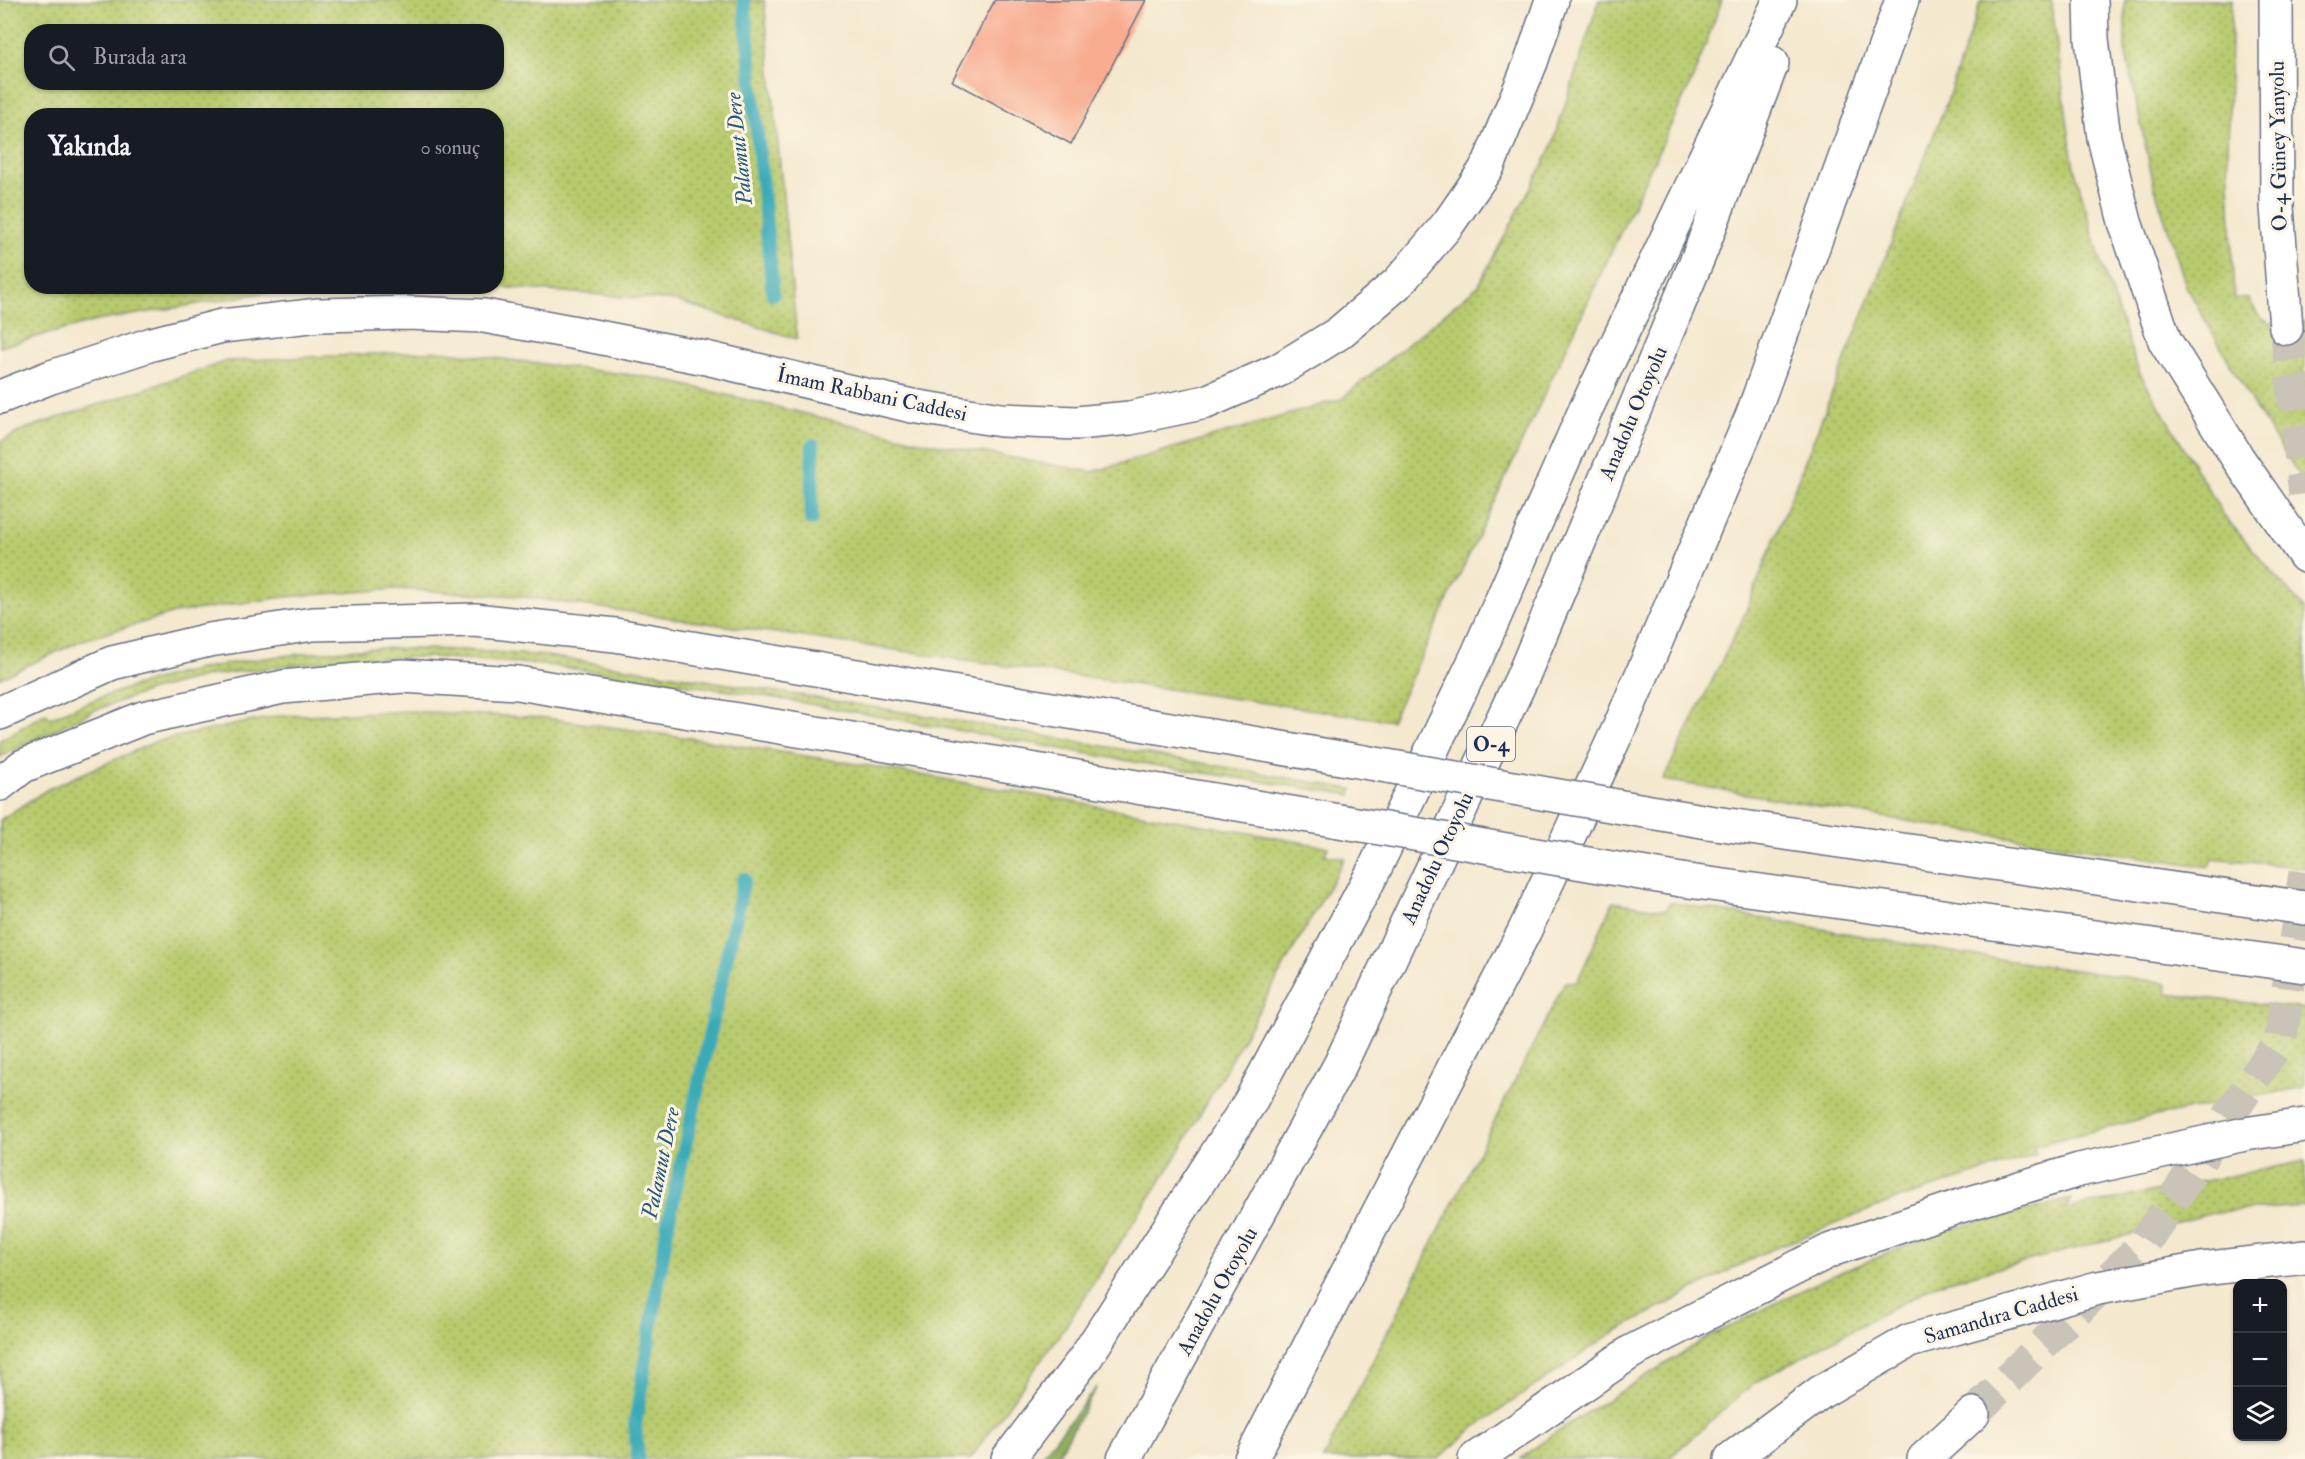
<!DOCTYPE html>
<html lang="tr">
<meta charset="utf-8">
<style>
body{margin:0;font-family:"IM FELL Double Pica",serif;background:#20242c;color:#f1f3f6}
.controls{position:absolute;right:18px;bottom:18px;display:grid;overflow:hidden;border-radius:12px;box-shadow:0 2px 4px #0004}
.controls button{width:54px;height:54px;display:grid;place-items:center;padding:0;border:0;border-bottom:2px solid #363941;background:#171b24;color:#f1f3f6;font:30px sans-serif}
.list{margin:0;padding:0;list-style:none}
h2{display:flex;justify-content:space-between;align-items:center;height:78px;margin:0;padding:0 24px;font-size:26px}
h2 small{font-size:20px;font-weight:400;color:#9ea1a6}
.icon{flex:none;width:33px;height:33px;fill:none;stroke:currentColor;stroke-width:2;stroke-linecap:round;stroke-linejoin:round}
.map{position:relative;flex:none;width:2305px;height:1459px;overflow:hidden}
.search{position:absolute;background:#171b24;box-shadow:0 2px 4px #0004;left:24px;top:24px;width:480px;height:66px;display:flex;align-items:center;gap:15px;box-sizing:border-box;padding:0 21px;border-radius:24px;color:#9ea1a6;font-size:22px}
.panel{position:absolute;background:#171b24;box-shadow:0 2px 4px #0004;left:24px;top:108px;width:480px;height:186px;border-radius:24px}
.map>svg:first-child{display:block}
.grass{fill:url(#grass-dots);stroke:#6a7c66;stroke-width:1.5;fill-rule:evenodd}
.forest{fill:url(#forest-firs);stroke:#566e5f;stroke-width:1.5}
.lines{fill:none;stroke-linecap:round;stroke-linejoin:round}
.stream{stroke:#3aaab7;stroke-width:14}
.building{fill:#f8ac90}
.secondary-tunnel{stroke:#c9c3b8;stroke-width:33;stroke-dasharray:33 16;stroke-linecap:butt}
.secondary-casing{stroke:#677085;stroke-width:36}
.highway-casing{stroke:#677085;stroke-width:36}
.secondary{stroke:#fff;stroke-width:33}
.highway{stroke:#fff;stroke-width:33}
.highway-bridge-casing{stroke:#677085;stroke-width:36;stroke-linecap:butt}
.highway-bridge{stroke:#fff;stroke-width:33}
.labels{text-anchor:middle;stroke-width:6;stroke-linejoin:round;paint-order:stroke}
.shield{fill:#fcf5e5;stroke:#5e6a86;stroke-width:1.5}
.shield-label{font-size:20px;font-weight:bold;fill:#1b2f5e}
.street-label{font-size:21px;fill:#1b2f5e;stroke:#fcf5e5}
.water-label{font-size:22px;font-style:italic;fill:#265a7d;stroke:#fcf5e5}
</style>
<div class="map">
<svg width="2305" height="1459" viewBox="0 0 2305 1459">
<defs>
<pattern id="grass-dots" width="8" height="8" patternUnits="userSpaceOnUse" patternTransform="scale(1.5)"><rect width="8" height="8" fill="#b8ca6d"/><path d="M2 2h.1M6 6h.1" fill="none" stroke="#95a45d" stroke-width="1.8" stroke-linecap="round"/></pattern>
<pattern id="forest-firs" width="22" height="20" patternUnits="userSpaceOnUse" patternTransform="scale(1.5)"><rect width="22" height="20" fill="#92ae60"/><path d="M5 1l3.5 6h-7zM16 11l3.5 6h-7z" fill="#768e52"/></pattern>
</defs>
<rect width="100%" height="100%" fill="#fcf5e5"/>
<filter id="ink" filterUnits="userSpaceOnUse"><feTurbulence type="fractalNoise" baseFrequency=".0167" numOctaves="2"/><feDisplacementMap in="SourceGraphic" scale="12" xChannelSelector="R" yChannelSelector="G"/><feConvolveMatrix kernelMatrix="1 2 1 2 8 2 1 2 1" color-interpolation-filters="sRGB"/></filter>
<filter id="wash" filterUnits="userSpaceOnUse"><feTurbulence type="fractalNoise" baseFrequency=".008" numOctaves="4" result="noise"/><feDisplacementMap in="SourceGraphic" scale="24" xChannelSelector="R" yChannelSelector="G"/><feGaussianBlur stdDeviation="1.35" result="paint"/><feColorMatrix in="noise" values="0 0 0 0 0 0 0 0 0 0 0 0 0 0 0 0 0 1.4 0 .05"/><feComposite in="paint" operator="in"/></filter>
<g filter="url(#wash)">
<rect width="100%" height="100%" fill="#f4e8ce"/>
<path class="grass" d="M0 0H764L797 339 676 301 499 287 276 291 96 321 0 347ZM32 32H496V82H32ZM32 116H496V286H32Z
M1599 0H1722L1694 76 1391 721 518 596 396 589 284 597 175 613 83 640 0 678V442L25 429 227 361 439 351 656 378 919 441 1092 472 1341 399 1478 286 1551 149Z
M1981 0H2051L2073 163 2103 269 2139 372 2224 516 2305 610V868L2212 858 2209 867 1966 831 1663 780 1744 616 1946 104Z
M2125 0H2232L2228 156 2234 298 2249 299C2252 304 2255 311 2259 316 2269 326 2294 329 2305 321V484L2256 409 2186 286 2154 185 2125 50Z
M375 648 465 650 547 656 648 671 959 721 1352 789 1351 795 1146 764 753 694 546 665 429 657 334 660 212 675 152 690 95 710 0 757V740L46 713 50 718C159 669 256 655 375 648Z
M410 711 546 718 690 738 876 767 1328 847 1325 855 1345 858 1175 1159 1065 1327 970 1459H0V820L48 789 157 741 277 716Z
M1613 902 1666 910 1670 902 1958 953 2166 983 2167 994 2305 1009V1087L2145 1118 2033 1146 2037 1154 1894 1200 1758 1255 1611 1334 1474 1428 1438 1459H1323L1565 982H1577Z
M2305 1161V1206L2217 1212 1937 1284 1754 1383 1668 1459H1520L1556 1432 1708 1337 1822 1280 1942 1231 2072 1199 2065 1209Z"/>
<path class="forest" d="M1097 1387 1056 1459H1039Z"/>
<g class="lines">
<path class="stream" d="M744 0 773 294
M811 520 813 445
M638 1459 635 1425 668 1223 744 879"/>
</g>
<g id="blocks">
<path class="building" d="M995 0H1146L1071 144 952 81Z"/>
</g>
</g>
<g filter="url(#ink)">
<use href="#blocks" fill-opacity="0" stroke="#677085" stroke-width="1.5"/>
<g class="lines">
<path class="secondary-tunnel" d="M2286 328 2305 494
M1973 1414 2143 1245 2281 1038 2305 872"/>
<g class="secondary-casing">
<path id="secondary" d="M2276 0 2277 207 2286 328
M0 397 51 377 152 344 222 326 319 315 407 313 484 316 582 334 706 358 912 406 1001 420 1077 423 1130 418 1206 402 1279 370 1339 333 1399 282 1448 224 1488 166 1531 62 1552 0
M1731 1459 1821 1392 1909 1341 2098 1288 2202 1269 2305 1257
M1924 1459 1973 1414"/>
</g>
<g class="highway-casing">
<path id="highway" d="M2091 0 2092 39 2104 138 2125 222 2165 341 2237 457 2305 556
M0 713 112 663 209 640 313 624 475 620 615 635 1364 762
M0 784 23 766 143 718 283 687 402 676 518 683 1339 821
M1708 822 2305 908
M1681 880 2305 966
M1008 1459 1086 1357 1250 1102 1373 872 1478 654 1584 413 1780 0
M1124 1459 1340 1065 1523 676 1700 253 1772 63
M1251 1459 1525 930 1620 726 1752 416 1902 0
M1475 1459 1631 1352 1831 1250 1957 1207 2079 1170 2245 1134 2305 1125"/>
</g>
<use href="#secondary" class="secondary"/>
<use href="#highway" class="highway"/>
<g class="highway-bridge-casing">
<path id="highway-bridge" d="M1364 762 1708 822
M1339 821 1681 880"/>
</g>
<use href="#highway-bridge" class="highway-bridge"/>
</g>
</g>
<g class="labels">
<rect class="shield" x="1467" y="727" width="48" height="34" rx="4.5"/>
<g class="shield-label">
<text x="1491" y="751">O-4</text>
</g>
<g class="street-label">
<text transform="translate(2278 146) rotate(-91)" y="7">O-4 Güney Yanyolu</text>
<text transform="translate(872 394) rotate(12)" y="7">İmam Rabbani Caddesi</text>
<text transform="translate(1633 413) rotate(-67)" y="7">Anadolu Otoyolu</text>
<text transform="translate(1437 858) rotate(-65)" y="7">Anadolu Otoyolu</text>
<text transform="translate(1217 1291) rotate(-61)" y="7">Anadolu Otoyolu</text>
<text transform="translate(2001 1315) rotate(-16)" y="7">Samandıra Caddesi</text>
</g>
<g class="water-label">
<text transform="translate(738 149) rotate(-96)" y="8">Palamut Dere</text>
<text transform="translate(660 1163) rotate(-78)" y="8">Palamut Dere</text>
</g>
</g>
</svg>
<div class="controls">
<button>+</button>
<button>−</button>
<button><svg class="icon" aria-label="layers" viewBox="0 0 24 24"><path d="M12 4l9 5-9 5-9-5zM3 14l9 5 9-5"/></svg></button>
</div>
<div class="search"><svg class="icon" aria-label="search" viewBox="0 0 24 24"><circle cx="10" cy="10" r="6"/><path d="M15 15l6 6"/></svg>Burada ara</div>
<section class="panel">
<h2>Yakında<small>0 sonuç</small></h2>
<ul class="list">
</ul>
</section>
</div>
